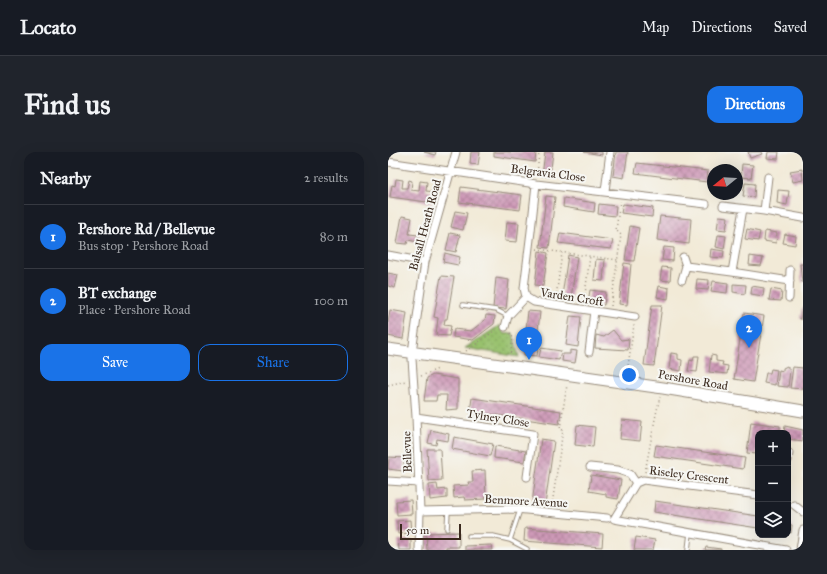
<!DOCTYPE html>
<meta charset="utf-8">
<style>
body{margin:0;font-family:"IM FELL Great Primer",serif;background:#20242c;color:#f1f3f6}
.controls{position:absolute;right:12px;bottom:12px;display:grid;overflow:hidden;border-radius:8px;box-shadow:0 4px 16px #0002}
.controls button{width:36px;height:36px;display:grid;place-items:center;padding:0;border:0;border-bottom:1px solid #363941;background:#171b24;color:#f1f3f6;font:20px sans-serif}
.compass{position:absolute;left:319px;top:12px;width:36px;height:36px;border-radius:50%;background:#171b24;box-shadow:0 4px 16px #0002;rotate:252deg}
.scale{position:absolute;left:12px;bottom:10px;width:61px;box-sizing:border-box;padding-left:4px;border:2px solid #3b2a1e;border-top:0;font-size:11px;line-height:14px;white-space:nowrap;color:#3b2a1e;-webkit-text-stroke:3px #f6f6f2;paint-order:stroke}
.you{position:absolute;left:241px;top:223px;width:14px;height:14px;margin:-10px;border:3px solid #fff;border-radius:50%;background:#1a73e8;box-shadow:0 0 0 6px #1a73e833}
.badge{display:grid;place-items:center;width:26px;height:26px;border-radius:50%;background:#1a73e8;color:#fff;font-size:13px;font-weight:700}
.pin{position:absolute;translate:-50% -33px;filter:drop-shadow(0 1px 2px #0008)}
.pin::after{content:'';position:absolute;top:21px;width:14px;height:12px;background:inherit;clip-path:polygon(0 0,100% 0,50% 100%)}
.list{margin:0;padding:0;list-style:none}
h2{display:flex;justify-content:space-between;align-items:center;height:52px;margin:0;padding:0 16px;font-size:17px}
h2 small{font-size:13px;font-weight:400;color:#9ea1a6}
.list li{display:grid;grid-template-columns:26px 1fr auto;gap:12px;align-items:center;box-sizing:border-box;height:64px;padding:0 16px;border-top:1px solid #363941}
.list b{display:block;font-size:15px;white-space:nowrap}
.list p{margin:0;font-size:13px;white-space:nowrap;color:#9ea1a6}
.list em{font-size:13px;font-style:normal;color:#9ea1a6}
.actions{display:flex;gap:8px;padding:12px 16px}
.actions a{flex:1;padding:9px 0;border:1px solid #1a73e8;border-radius:12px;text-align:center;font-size:14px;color:#1a73e8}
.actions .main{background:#1a73e8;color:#fff}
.icon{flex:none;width:22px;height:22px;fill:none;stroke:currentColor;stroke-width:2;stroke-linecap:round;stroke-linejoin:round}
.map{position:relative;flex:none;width:415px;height:398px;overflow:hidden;border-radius:12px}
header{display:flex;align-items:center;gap:24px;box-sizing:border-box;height:56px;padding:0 20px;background:#171b24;border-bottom:1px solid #363941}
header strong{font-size:19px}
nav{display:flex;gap:22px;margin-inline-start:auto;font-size:14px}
.intro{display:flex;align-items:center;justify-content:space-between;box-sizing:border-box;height:96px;padding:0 24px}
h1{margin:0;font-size:28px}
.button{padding:10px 18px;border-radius:12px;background:#1a73e8;color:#fff;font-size:14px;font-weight:700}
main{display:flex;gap:24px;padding:0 24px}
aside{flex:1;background:#171b24;border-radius:12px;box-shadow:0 4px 16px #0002}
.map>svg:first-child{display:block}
.green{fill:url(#green-dots);stroke:#6a7646}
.building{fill:url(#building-cross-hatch)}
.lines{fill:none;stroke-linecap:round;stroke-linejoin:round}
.service-casing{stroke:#968a7a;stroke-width:5.5}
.minor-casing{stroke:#968a7a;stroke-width:9}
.primary-casing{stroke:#968a7a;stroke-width:13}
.path{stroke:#968a7a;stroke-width:1.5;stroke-dasharray:1 3;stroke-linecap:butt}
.service{stroke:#fff;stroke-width:3.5}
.minor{stroke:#fff;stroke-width:7}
.primary{stroke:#fff;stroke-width:11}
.labels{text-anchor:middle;stroke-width:4;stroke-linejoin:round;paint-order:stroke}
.street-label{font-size:12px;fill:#3b2a1e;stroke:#f6f6f2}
</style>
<header>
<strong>Locato</strong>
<nav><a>Map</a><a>Directions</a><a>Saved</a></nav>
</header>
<div class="intro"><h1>Find us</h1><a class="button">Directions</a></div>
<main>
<aside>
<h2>Nearby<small>2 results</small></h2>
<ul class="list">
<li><span class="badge">1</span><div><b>Pershore Rd / Bellevue</b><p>Bus stop · Pershore Road</p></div><em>80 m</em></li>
<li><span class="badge">2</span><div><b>BT exchange</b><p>Place · Pershore Road</p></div><em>100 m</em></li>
</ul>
<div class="actions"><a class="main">Save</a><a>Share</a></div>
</aside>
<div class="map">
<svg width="415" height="398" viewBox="0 0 415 398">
<defs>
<pattern id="green-dots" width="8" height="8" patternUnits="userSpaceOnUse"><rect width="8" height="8" fill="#98c16d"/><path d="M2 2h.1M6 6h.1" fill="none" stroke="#7d9d59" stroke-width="1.8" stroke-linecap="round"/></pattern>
<pattern id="building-cross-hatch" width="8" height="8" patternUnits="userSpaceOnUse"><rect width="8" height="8" fill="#ce99b7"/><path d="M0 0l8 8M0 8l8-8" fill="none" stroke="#a87d94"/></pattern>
</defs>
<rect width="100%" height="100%" fill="#f6f6f2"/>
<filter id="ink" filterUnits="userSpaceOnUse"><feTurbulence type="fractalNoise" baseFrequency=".025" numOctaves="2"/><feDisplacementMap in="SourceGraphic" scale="8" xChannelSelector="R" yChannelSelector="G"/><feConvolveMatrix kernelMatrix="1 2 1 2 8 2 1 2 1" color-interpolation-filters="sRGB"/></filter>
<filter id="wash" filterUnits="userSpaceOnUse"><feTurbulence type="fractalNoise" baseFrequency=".012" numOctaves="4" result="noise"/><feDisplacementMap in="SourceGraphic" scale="16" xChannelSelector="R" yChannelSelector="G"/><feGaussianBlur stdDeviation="0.9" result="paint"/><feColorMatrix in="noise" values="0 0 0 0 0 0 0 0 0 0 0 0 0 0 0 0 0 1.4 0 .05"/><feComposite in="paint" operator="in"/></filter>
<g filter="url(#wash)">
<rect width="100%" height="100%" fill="#f2ead7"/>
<path class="green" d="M112 173 116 182 125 181 131 205 77 196Z"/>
<g id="blocks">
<path class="building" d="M36 0H48L47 3Z
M83 0H92L90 13 82 12Z
M106 0H142L148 1 147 10 106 4Z
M157 0H165L162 25 154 24Z
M196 0H214V3Z
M228 0H240L236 26 225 24Z
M360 0H373L374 2 362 6Z
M380 0H391L390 7 379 6Z
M249 11 320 19 319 30 247 21Z
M354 12 365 13 363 26 353 25Z
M414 17 415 28 405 30 402 19Z
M324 22 325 23V37L322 36Z
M8 27 15 28 14 36H19L21 28 24 29 23 38 31 39 32 29 39 30 38 39 48 40 46 51 2 45 4 33 7 34Z
M357 31 367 32 366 45 355 44Z
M73 35 134 43 132 58 71 50Z
M390 38 401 39 399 53 389 51Z
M158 44 167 45 161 96 152 95Z
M176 46 207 51 206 60 175 55Z
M211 52 228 54 227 64 210 62Z
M235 52 265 56 264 65 233 61Z
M67 59 79 61 75 78 63 75Z
M14 64 24 66 21 82 31 83 30 90 20 88 19 92 9 91Z
M272 64 303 67 301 92 269 88Z
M331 64 340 65 338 78 329 77Z
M119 70 131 71 129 90 117 89Z
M242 74 251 76 246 109 237 108Z
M359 77 372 80 370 89 357 87Z
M377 79 389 81 388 91 376 89Z
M62 81 72 83 68 100 58 98Z
M172 81 225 88 223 97 170 91Z
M397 82 408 84 407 93 395 91Z
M330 83 338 84 336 97 328 95Z
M276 95 286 96 285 109 274 108Z
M323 97 336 99 335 106 322 105Z
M151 99 160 101 155 134 147 133Z
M57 101 72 105 70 113 55 110Z
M180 103 189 105 183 146 174 144Z
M362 104 375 106 373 114 361 113Z
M208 107 217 108 215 129 206 128Z
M236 111 243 112 239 153 231 152Z
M412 112H415V130H414Z
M274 115 283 116 282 129 272 128Z
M0 121 10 123 7 136 0 134Z
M53 124 66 125 59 167H57L56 173 63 174 61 184 48 183 50 166 46 165Z
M108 126 121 128 118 157 105 156Z
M309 127 321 128 320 138 308 137Z
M325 129 340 131 339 141 323 139Z
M345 132 358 133 357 142 345 140Z
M271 134 281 136 280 147 269 145Z
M364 134 376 136 375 144 363 142Z
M383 137 394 139 393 149 381 148Z
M202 138 218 140 216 153 200 151Z
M264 153H274L266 214 256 213Z
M414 156H415V167H412Z
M2 158 19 161 15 187 0 184V171Z
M140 159 152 160 149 188 137 187Z
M356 161 376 164 365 230 346 227Z
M98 163 107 164 106 172 85 188 65 185 66 177 83 179 97 168Z
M182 164 193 165 190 195 178 193Z
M225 178 233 188 241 187 240 198 207 196 208 183 216 185Z
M137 192 144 193V197H150L149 204 136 203Z
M153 196 173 199 171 208 151 205Z
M182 198 189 199 187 211 174 209 175 202H182Z
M283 201 290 202V207L294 208 293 219 281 217Z
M323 203 328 204V209L335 210 334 213 340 214 339 222 321 220Z
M306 204H311L309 220 300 219 302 208 305 209Z
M399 214 402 219 400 235 389 234 391 218 395 219V216Z
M405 215 415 216V237L402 236Z
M383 217 389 218 387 233 376 231 378 221H382Z
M45 223 70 227V257L58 258 59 243H49L48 249H36L39 226Z
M84 246 173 259 171 272 82 259Z
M234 268 254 270 252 289 232 287Z
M363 270 392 274V281H370L369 302 359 301Z
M189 273 207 275 205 295 187 293Z
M397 274 415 278V289L400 287V281H396Z
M43 278 61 282 60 289 49 287 48 293 40 291Z
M66 285 105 292 102 304 64 297Z
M153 287 166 289 157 353 144 351Z
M268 293 357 306 355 317 266 304Z
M107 294 138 299 136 310 106 306Z
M39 297H52L54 328 41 329Z
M1 305 17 306 15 319 0 317Z
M97 318 98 347 77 348 76 345 66 346 65 334 81 333 80 330H85L84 319Z
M265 318 273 319V324H265Z
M203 323 233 328 230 347 218 345V342L201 339Z
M49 332 50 338 59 337V346L42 348 41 333Z
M23 348 24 362 9 363 8 349Z
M267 349 370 364V376L266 360Z
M22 368 23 381 10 382 9 369Z
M400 372 404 373 403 381 400 380Z
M137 376 215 382 214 395 136 389Z
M71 380V395H58V398H39L38 381Z
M248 385 267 388 265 398H246Z
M10 388H23V398H11Z
M104 393 105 398H77V394Z
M318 395 333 397V398H317Z"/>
</g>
</g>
<g filter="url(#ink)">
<use href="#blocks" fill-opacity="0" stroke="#968a7a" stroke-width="1"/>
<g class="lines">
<g class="service-casing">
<path id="service" d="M75 153 108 158 120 164
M59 377 60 359
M81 384H105L122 388 132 358
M122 388 139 397
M300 398 302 381"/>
</g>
<g class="minor-casing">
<path id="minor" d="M0 10 148 32 318 52
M148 32 143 79 136 136 138 145 146 150 247 165
M217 39 222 0
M335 54 376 59 415 66
M376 59 380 25
M0 103 37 110
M298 114 344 120 402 129
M344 120 355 57
M294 128 298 114 295 105
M401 146 402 118
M117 175 120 164 138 145
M201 200 206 159
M28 265 145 282 139 325
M400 308 401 301
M202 315 230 318 242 322 248 331
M0 329 31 331
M370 343 255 328 248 331 226 367 398 398
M406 353 415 360
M32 359 128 357 219 366
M31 398 32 359 28 265 24 207 25 193 37 110 68 0
M412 398 415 378"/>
</g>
<g class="primary-casing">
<path id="primary" d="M0 197 275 236 415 259"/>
</g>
<path class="path" d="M149 24 151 0
M149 97 230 108
M168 145 174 101
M196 150 202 104
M223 154 233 83 228 78 232 49
M122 181 125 186 122 204
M78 199 109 177
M239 221 246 173
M33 224 50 217
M0 233 18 229
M257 320 267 267 272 245
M164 353 175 278 172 277 179 233"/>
<use href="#service" class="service"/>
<use href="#minor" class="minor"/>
<use href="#primary" class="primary"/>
</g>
</g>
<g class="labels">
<g class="street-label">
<text transform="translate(160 21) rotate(7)" y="4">Belgravia Close</text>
<text transform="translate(37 73) rotate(-75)" y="4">Balsall Heath Road</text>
<text transform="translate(184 145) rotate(9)" y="4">Varden Croft</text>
<text transform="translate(305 228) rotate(10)" y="4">Pershore Road</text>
<text transform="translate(110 266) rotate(9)" y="4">Tylney Close</text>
<text transform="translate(19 300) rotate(-92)" y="4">Bellevue</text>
<text transform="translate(301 323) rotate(7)" y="4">Riseley Crescent</text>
<text transform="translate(138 349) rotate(3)" y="4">Benmore Avenue</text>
</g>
</g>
</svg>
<div class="controls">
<button>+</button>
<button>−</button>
<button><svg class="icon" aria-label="layers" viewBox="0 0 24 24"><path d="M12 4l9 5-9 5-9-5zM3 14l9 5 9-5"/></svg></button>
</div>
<svg class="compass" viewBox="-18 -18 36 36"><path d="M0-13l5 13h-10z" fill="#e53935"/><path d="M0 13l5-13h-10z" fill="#9ea1a6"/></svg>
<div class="scale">50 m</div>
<div class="you"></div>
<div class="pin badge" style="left:141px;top:208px">1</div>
<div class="pin badge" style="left:361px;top:196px">2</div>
</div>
</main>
